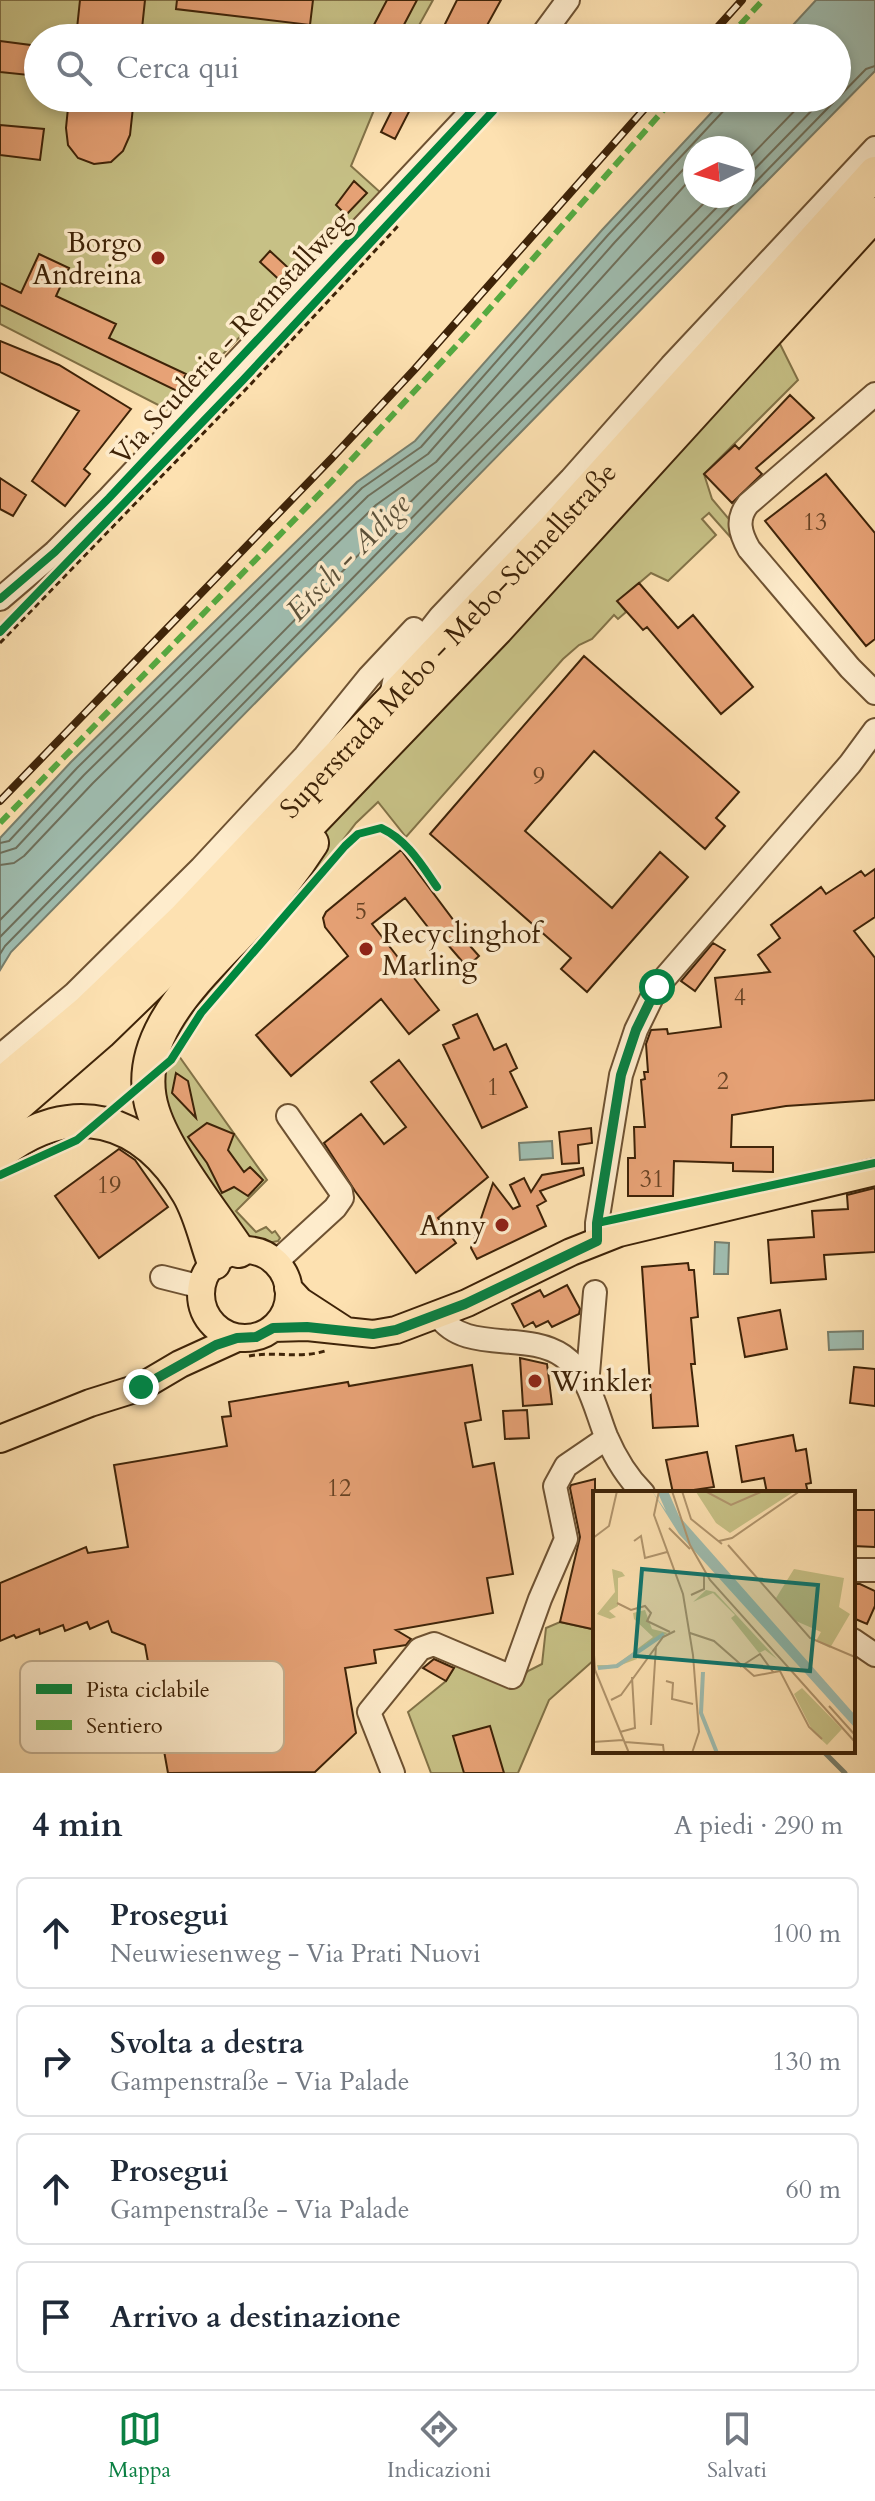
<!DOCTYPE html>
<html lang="it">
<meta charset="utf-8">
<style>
body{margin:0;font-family:Cardo,serif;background:#f6f6f7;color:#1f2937}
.compass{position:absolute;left:683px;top:136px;width:72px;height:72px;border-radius:50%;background:#fff;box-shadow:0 4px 12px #0003;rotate:265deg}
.stop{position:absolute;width:24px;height:24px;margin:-18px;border:6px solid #0b8043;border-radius:50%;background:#fff}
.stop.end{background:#0b8043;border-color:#fff;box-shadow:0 2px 8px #0008}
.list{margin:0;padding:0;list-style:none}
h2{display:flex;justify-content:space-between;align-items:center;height:104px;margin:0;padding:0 32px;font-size:34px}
h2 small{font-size:26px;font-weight:400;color:#747a83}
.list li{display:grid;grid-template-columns:52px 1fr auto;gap:24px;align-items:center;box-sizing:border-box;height:112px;margin:0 16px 16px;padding:0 16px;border:2px solid #e0e1e3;border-radius:12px}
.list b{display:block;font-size:30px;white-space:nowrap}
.list p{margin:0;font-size:26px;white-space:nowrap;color:#747a83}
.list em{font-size:26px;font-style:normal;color:#747a83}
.icon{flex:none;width:44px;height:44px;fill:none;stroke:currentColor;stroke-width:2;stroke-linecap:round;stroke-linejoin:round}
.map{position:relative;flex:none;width:875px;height:1773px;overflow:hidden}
.search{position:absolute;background:#fff;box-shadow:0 4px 12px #0003;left:24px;right:24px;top:24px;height:88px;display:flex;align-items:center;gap:20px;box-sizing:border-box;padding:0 28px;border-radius:44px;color:#747a83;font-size:30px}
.sheet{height:616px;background:#fff}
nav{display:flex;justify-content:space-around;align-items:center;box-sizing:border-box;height:112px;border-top:2px solid #e0e1e3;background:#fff;font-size:22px;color:#747a83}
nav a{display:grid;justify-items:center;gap:4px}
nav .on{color:#0b8043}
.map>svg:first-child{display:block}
.green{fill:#c7c186;stroke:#827247;stroke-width:2}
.water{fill:#9fbdb0;stroke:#787f6d;stroke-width:2;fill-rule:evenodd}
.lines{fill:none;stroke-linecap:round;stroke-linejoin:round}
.shore{stroke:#6e705c;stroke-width:2}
.stream{stroke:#787f6d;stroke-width:5}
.building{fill:#e7a276;stroke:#3e2308;stroke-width:2}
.minor-casing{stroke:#6e5232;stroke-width:26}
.major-casing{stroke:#3e2308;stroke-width:30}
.highway-casing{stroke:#3e2308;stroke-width:36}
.path{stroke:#3e2308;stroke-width:3;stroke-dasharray:6 4;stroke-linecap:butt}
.minor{stroke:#feeccc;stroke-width:22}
.major{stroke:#fde1b1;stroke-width:26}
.highway{stroke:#fde1b1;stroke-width:32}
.rail-casing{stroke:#3e2308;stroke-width:8}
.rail{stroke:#feeccc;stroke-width:5;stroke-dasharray:15;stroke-linecap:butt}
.quiet{stroke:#55aa41;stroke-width:6;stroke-dasharray:12 6;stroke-linecap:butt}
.cycleway-casing{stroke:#feeccc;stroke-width:13}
.cycleway{stroke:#00873e;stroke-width:8}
.route{stroke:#0b8043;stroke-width:10}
.poi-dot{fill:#8f2418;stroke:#feeccc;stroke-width:3}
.labels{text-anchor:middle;stroke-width:7;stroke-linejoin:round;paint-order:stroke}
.number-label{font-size:24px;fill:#684324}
.poi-label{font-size:28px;fill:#3e2308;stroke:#feeccc;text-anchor:end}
.street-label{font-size:28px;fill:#3e2308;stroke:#feeccc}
.water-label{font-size:30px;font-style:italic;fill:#5b513a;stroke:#feeccc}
.inset-river{fill:none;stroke:#9fbdb0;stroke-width:4}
.inset-road{fill:none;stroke:#b1956d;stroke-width:2}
.view{fill:#0f766e;fill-opacity:0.15;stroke:#0f766e;stroke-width:4}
.inset-edge{fill:none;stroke:#3e2308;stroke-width:4}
.key{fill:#feeccc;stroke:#c4b091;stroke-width:2}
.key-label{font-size:22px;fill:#3e2308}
</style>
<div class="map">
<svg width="875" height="1773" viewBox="0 0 875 1773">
<rect width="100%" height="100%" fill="#fde1b1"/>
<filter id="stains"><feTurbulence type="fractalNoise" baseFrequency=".0025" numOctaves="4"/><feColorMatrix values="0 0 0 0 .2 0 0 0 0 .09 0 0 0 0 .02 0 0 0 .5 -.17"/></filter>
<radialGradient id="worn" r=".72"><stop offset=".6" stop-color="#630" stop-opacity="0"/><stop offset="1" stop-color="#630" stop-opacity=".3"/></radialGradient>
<path class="green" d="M0 0H433L412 38H38V98H379L351 166 381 193 168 410 0 324Z
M780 344 798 380 704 474 712 499 739 531 732 539 709 513 702 519 716 535 668 581 651 573 618 601 626 612 618 619 614 615 592 639 579 645 563 659 406 837 378 802 356 823 319 871 219 983 174 1049 267 1180 236 1211 256 1232 266 1227 272 1233 275 1231 280 1238 278 1241 262 1244 249 1241 172 1151 151 1057 358 771 761 355Z
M595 1616V1659L549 1700 518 1773H431L408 1712 446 1681 455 1666 431 1651 516 1686 528 1671 542 1664 546 1628 560 1622 592 1629Z"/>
<path class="water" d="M816 0H875V71L11 952 0 970V838L71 762 357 482 415 441 602 230 725 98H837V38H781ZM743 148V196H695V148Z
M552 1141 553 1158 520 1160 519 1143Z
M715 1242 729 1243 728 1274H714Z
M863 1331V1349L829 1350 828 1332Z"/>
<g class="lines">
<path class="shore" d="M743 164 807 98
M743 181 824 98
M743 195 866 69 875 66
M0 843 9 841 77 768 362 488 421 447 608 235 728 106 730 98
M0 853 16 848 84 775 368 496 428 454 615 242 695 157
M0 865 14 863 24 856 93 783 376 505 436 462 695 174
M0 920 711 196
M0 937 728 196
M0 954 5 946 742 196"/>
<path class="stream" d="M823 1751 845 1773"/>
</g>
<path class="building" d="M80 0H145L141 38H76Z
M177 0H313L310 25 176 9Z
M387 0H417L397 38H367Z
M457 0H501L480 38H453L441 32Z
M0 41 38 46V76L0 72Z
M69 98H134L130 135 123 151 111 162 94 164 78 158 68 145 66 128Z
M398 98H416L395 139 381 132Z
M0 125 44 129 40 160 0 155Z
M354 181 367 193 346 215 336 205Z
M270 251 296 275 286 286 260 262Z
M39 254 69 268 56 296 116 324 109 338 186 374 177 391 0 305V283L21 293Z
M0 341 59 365 131 409 84 469 90 474 65 506 32 481 79 411 0 372Z
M790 395 814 418 756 468 762 474 732 503 704 474 735 445 739 449Z
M826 474 875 533V639L866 646 765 521Z
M0 478 26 495 13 516 0 509Z
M639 583 678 628 693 615 753 687 721 714 647 627 643 630 617 601Z
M584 656 739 792 716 818 725 826 705 849 594 751 525 831 612 908 660 852 688 877 587 992 561 969 571 958 430 834Z
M401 850 457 925 454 928 479 956 467 967 442 938 438 940 405 898 372 924 439 1010 409 1034 381 999 291 1076 256 1035 348 956 325 927 323 918 326 912Z
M875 869V917L854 931 875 958V1100L786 1106 732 1115 731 1147H773V1172L733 1171V1163L674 1161 673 1196H628V1158H635L634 1127H645L641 1080 645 1079 644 1072H648L646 1044 651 1030 667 1029 668 1034 721 1027 715 978 770 972 758 955 780 938 771 925 821 887 826 894 861 871 865 876Z
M713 943 725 950 695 991 681 981Z
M477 1014 494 1050 506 1044 517 1068 510 1072 527 1107 482 1128 443 1045 459 1038 453 1025Z
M399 1060 488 1177 438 1218 456 1243 416 1273 355 1191 324 1143 361 1114 384 1144 406 1127 371 1082Z
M176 1073 188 1081 196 1118 172 1093Z
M207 1123 234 1134 228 1150 244 1172 250 1167 263 1180 248 1196 234 1187 222 1193 207 1163 188 1137Z
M591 1128 592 1143 578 1145 579 1163 562 1164 559 1132Z
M119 1149 135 1160 168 1207 99 1258 55 1196Z
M583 1168 584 1175 540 1191 546 1201 537 1206 546 1226 477 1259 471 1248 493 1183 513 1209 520 1206 510 1185 524 1178 531 1192 542 1175Z
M875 1188V1252L824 1255 826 1279 771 1283 768 1240 814 1237 812 1211 848 1209 847 1195Z
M688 1263 689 1270H694L698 1317 691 1318 695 1364H691L698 1426 653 1428 642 1267Z
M567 1285 580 1309 579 1314 552 1327 548 1321 536 1327 533 1322 524 1327 512 1304 540 1290 544 1297Z
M780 1310 787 1349 745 1357 738 1318Z
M520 1358 547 1364 552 1404 523 1406Z
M472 1365 481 1420 465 1423 473 1467 494 1463 513 1574 487 1578 493 1613 396 1630 411 1639 406 1645 374 1650 376 1663 345 1668 356 1733 315 1772 168 1773 145 1645 112 1632 108 1621 90 1629 87 1622 65 1631 63 1625 40 1634 39 1629 16 1638 14 1635 0 1641V1583L86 1547 88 1553 128 1547 114 1465 227 1446 222 1417 231 1416 229 1402 348 1382 349 1386Z
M854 1367 875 1369V1406L850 1403Z
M527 1410 529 1438 505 1439 503 1411Z
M793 1435 796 1451 806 1449 811 1483 806 1484 808 1493H767L764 1478 742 1482 736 1446Z
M707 1452 714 1487 673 1493 666 1460Z
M595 1479V1616L592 1629 560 1622 580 1537 570 1488 571 1485Z
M853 1510H875V1547L853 1546Z
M853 1584H860L875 1591V1606L867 1624 853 1618Z
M434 1659 454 1668 446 1681 423 1668Z
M490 1726 504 1773H464L453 1736Z"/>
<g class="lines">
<g class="minor-casing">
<path id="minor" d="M540 38 568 0
M875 394 748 504C736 519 740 533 749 549L850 668 875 693
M0 599 55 552 109 498 484 98
M390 700 396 673 440 617 571 479 671 366 875 148
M0 1056 74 994 201 868 305 756 369 677 414 629
M597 1241V1223L621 1075 636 1030 657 987 850 764 875 730
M275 1263 335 1208 342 1198 341 1192 288 1116
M162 1277 202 1287
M438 1315C465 1355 526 1330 563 1356 589 1374 595 1408 606 1436 615 1457 627 1477 643 1493
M587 1385 595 1292
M853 1570H875
M853 1640 875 1655
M393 1773 369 1712 420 1649 434 1644 512 1677 540 1599 566 1539 555 1486 566 1466 607 1438"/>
</g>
<g class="major-casing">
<path id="major" d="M201 1294a44 44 0 1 1 88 0a44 44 0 1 1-88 0Z
M288 1288 300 1301 343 1329
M273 1328 307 1327 373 1334 396 1330 467 1303 571 1252 619 1233 875 1172
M0 1439 90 1403 141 1387 180 1364 237 1338"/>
</g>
<g class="highway-casing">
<g id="highway">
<path id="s1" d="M0 1085 87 1012 184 919 553 530 875 173"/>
<path d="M0 1120 100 1033 228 909 497 629 875 214"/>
<path d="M0 1153C71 1097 143 1117 188 1193 201 1215 205 1239 214 1263"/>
<path d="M239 1251C213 1212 166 1153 153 1111 128 1033 207 971 252 920 274 896 294 871 312 843"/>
</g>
</g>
<path class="path" d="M0 643 249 386 398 226
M249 1356C275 1351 299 1359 325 1351"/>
<use href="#minor" class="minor"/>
<use href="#major" class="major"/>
<use href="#highway" class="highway"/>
<g class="rail-casing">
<path id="rail" d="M708 38 742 0
M0 801 332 458 414 370 654 98"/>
</g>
<use href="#rail" class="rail"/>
<path class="quiet" d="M728 38 763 0
M0 823 331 482 468 333 674 98"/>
<g class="cycleway-casing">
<path id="cycleway" d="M0 599 55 552 109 498 484 98
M0 632 243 380 493 111 496 103 491 98
M0 1175 77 1140 171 1060 201 1013 345 846 358 834 381 828C407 840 421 864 437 887
M597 1223 875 1163"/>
</g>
<use href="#cycleway" class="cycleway"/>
</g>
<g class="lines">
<path class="route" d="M141 1387 216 1345 237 1338 256 1337 273 1328 307 1327 373 1334 396 1330 465 1304 597 1241V1223L621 1075 636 1030 657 987"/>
</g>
<g class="poi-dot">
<circle cx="158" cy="258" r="8"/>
<circle cx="366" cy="949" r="8"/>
<circle cx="502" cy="1225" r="8"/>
<circle cx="535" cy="1381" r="8"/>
</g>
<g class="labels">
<g class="number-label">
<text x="815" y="530">13</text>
<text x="539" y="784">9</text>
<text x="361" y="919">5</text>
<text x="740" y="1005">4</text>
<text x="723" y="1089">2</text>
<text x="493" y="1095">1</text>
<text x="652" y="1187">31</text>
<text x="109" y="1193">19</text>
<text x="339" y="1496">12</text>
</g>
<g class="poi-label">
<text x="142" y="252">Borgo<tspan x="142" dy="32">Andreina</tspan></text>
<text x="382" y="943" text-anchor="start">Recyclinghof<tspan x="382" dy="32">Marling</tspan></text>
<text x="486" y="1235">Anny</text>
<text x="551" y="1391" text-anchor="start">Winkler</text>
</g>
<g class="street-label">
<text transform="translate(230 337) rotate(-47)" y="10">Via Scuderie - Rennstallweg</text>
<text dy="10" stroke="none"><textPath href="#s1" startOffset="632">Superstrada Mebo - Mebo-Schnellstraße</textPath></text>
</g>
<g class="water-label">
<text transform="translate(348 557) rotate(-46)" y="10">Etsch - Adige</text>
</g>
</g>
<g transform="translate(593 1491)">
<rect width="262" height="262" fill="#fde1b1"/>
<path d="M202 0 137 42 123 32 103 1ZM19 78 29 81 32 85 25 87V115L16 120 23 126 17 128 4 123 22 101ZM201 78 251 87 246 116 257 123 237 157 223 150 228 141 203 130 183 107ZM113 99 122 101 184 168 172 159 166 162 138 127 142 124 120 102 100 111ZM52 119 59 138 75 142 53 153 42 163 44 168 20 177 5 178 7 185 4 174H23L60 146 41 128 40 122ZM209 197 249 238 234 254 220 241 201 203Z" fill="#c7c186"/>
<path d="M59 0 73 20 64 0H75L86 25 262 224V237L86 43Z" fill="#9fbdb0"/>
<path class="inset-river" d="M5 177 24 175 71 143M110 181 108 222 124 262"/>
<path class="inset-road" d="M66 0 61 24 90 103 100 164 106 241 99 262M79 0 97 54 117 89 262 251M89 0 98 28 129 53M112 0 138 14 170 0M76 37 97 58M0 47 16 35 24 0M41 50 48 45 52 67 74 61M126 50 139 47 207 0M135 54 217 147 262 166M98 104 111 98V85M24 112 38 119 52 115 58 122 54 130 77 141M97 142 121 150 161 185 187 180 216 236 229 248M0 149 2 179 36 262M147 176 167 163 180 181M73 190 80 192 79 208 100 213M18 209 28 204 70 146 82 140M236 215 262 244M58 234 63 155M27 241 42 237 39 186M0 251 30 249M32 251 70 254 71 262"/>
<path class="view" d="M49 78 225 94 217 180 42 165Z"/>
<rect width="262" height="262" class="inset-edge"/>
</g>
<rect x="20" y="1661" width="264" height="92" rx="12" class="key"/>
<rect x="36" y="1684" width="36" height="10" fill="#00873e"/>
<rect x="36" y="1720" width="36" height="10" fill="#55aa41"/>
<g class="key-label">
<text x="86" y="1697">Pista ciclabile</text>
<text x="86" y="1733">Sentiero</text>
</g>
<rect width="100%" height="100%" filter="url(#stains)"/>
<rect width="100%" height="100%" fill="url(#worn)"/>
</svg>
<svg class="compass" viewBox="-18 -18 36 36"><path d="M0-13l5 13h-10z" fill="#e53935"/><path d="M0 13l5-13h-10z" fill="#747a83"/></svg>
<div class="stop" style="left:657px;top:987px"></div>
<div class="stop end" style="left:141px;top:1387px"></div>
<div class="search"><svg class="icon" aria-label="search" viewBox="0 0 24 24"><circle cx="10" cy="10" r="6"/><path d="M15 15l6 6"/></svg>Cerca qui</div>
</div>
<section class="sheet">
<h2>4 min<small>A piedi · 290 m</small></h2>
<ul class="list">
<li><svg class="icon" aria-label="ahead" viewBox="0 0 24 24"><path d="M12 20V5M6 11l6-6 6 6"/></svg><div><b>Prosegui</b><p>Neuwiesenweg - Via Prati Nuovi</p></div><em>100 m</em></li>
<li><svg class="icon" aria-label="right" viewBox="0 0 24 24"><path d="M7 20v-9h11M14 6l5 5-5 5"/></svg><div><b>Svolta a destra</b><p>Gampenstraße - Via Palade</p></div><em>130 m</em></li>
<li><svg class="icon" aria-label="ahead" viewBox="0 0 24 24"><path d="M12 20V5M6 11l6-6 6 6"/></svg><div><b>Prosegui</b><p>Gampenstraße - Via Palade</p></div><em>60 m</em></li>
<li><svg class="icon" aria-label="arrive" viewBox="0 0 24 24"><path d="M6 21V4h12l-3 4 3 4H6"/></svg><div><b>Arrivo a destinazione</b></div></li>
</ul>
</section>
<nav>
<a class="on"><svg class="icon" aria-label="map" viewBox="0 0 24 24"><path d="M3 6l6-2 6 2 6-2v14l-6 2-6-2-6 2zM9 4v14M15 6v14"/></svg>Mappa</a>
<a><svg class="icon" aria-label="directions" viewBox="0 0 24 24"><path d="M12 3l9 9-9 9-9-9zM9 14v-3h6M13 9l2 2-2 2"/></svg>Indicazioni</a>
<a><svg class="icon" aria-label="saved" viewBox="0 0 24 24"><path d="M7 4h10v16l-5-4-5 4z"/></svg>Salvati</a>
</nav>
